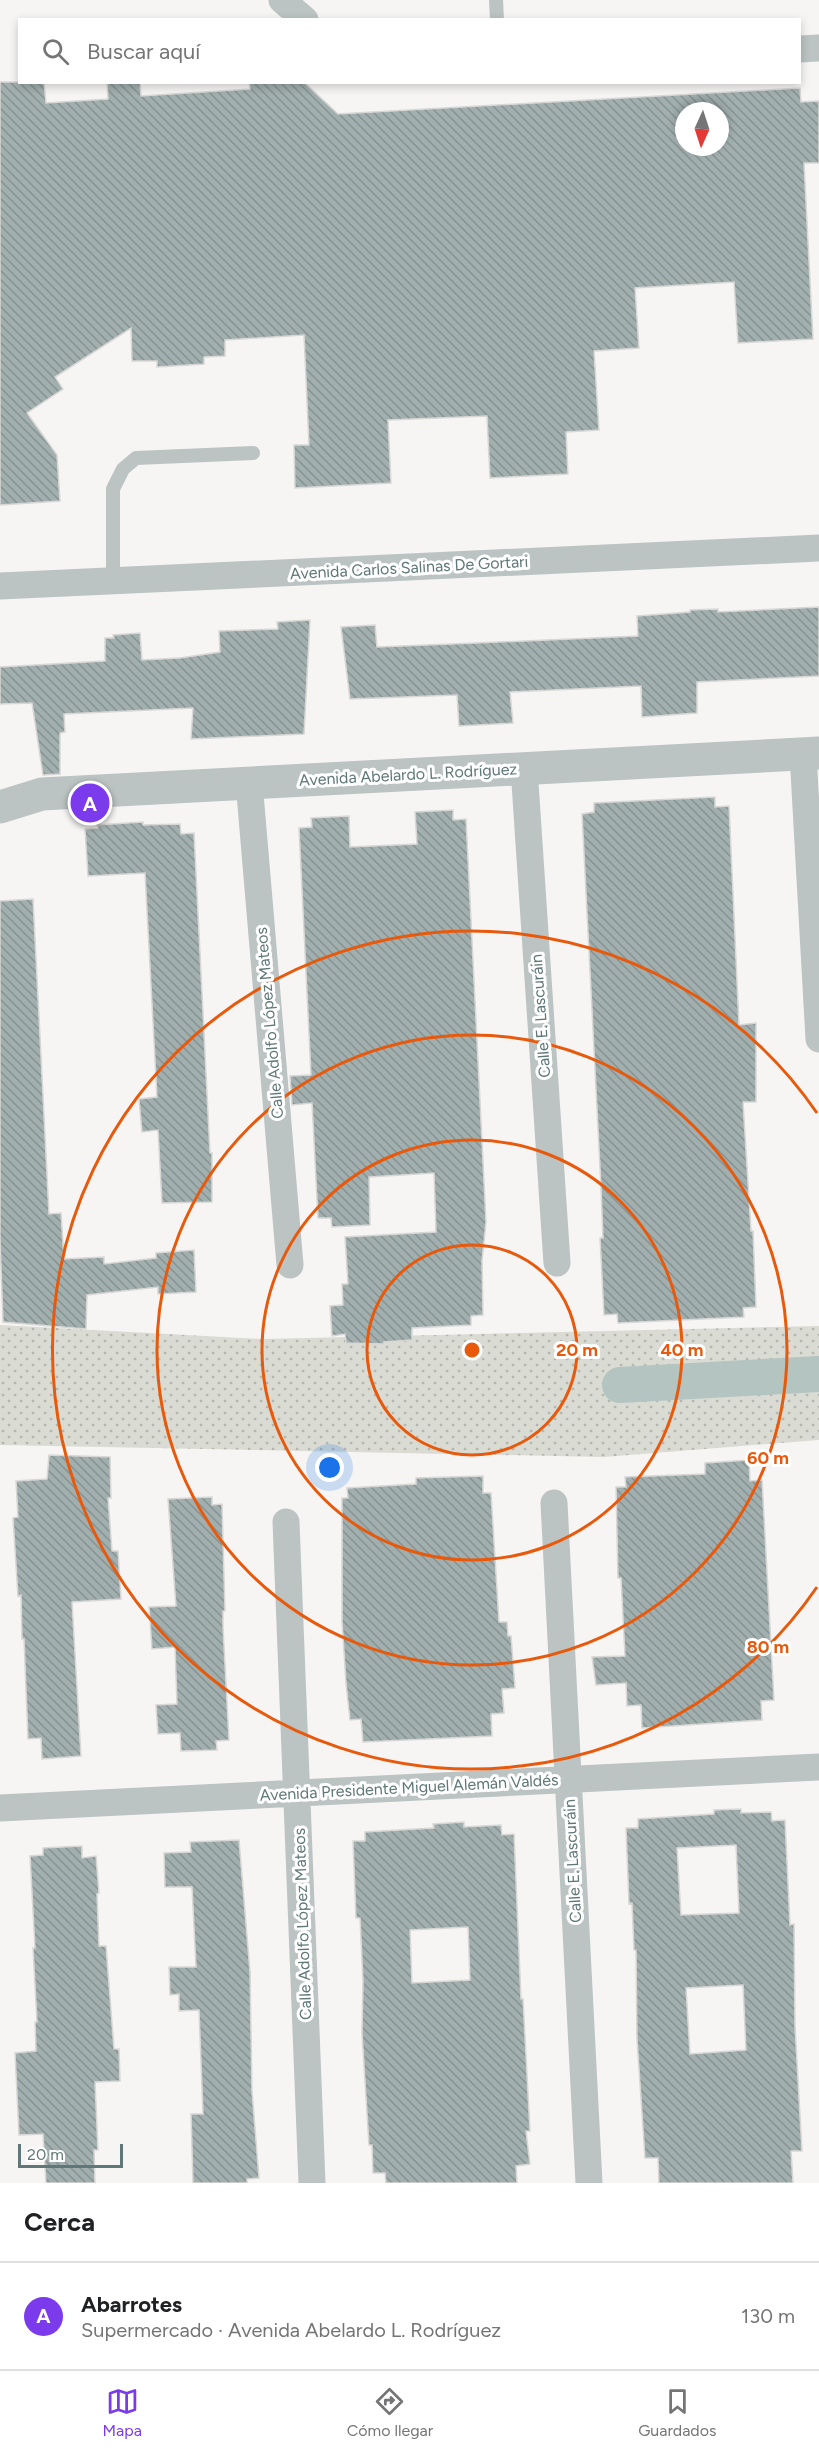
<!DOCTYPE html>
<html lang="es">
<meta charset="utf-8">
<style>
body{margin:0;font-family:Figtree,sans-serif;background:#f2f2f2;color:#202124}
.compass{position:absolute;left:675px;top:102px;width:54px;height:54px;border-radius:50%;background:#fff;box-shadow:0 3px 9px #0003;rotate:183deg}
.scale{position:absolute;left:18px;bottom:15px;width:105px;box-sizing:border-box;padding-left:6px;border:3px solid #5f7777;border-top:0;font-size:16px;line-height:21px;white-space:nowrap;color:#5f7777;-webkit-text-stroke:4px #fff;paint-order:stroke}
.you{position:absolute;left:330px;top:1468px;width:21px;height:21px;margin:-15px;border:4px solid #fff;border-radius:50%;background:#1a73e8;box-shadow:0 0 0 9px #1a73e833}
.badge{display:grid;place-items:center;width:39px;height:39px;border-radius:50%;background:#7c3aed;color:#fff;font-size:20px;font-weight:700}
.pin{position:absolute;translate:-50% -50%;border:3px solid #fff;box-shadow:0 2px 6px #0006}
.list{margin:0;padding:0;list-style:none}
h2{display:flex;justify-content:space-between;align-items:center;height:78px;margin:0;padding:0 24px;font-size:26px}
h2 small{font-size:20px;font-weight:400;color:#757577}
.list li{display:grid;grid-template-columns:39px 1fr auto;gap:18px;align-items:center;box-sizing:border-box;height:108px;padding:0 24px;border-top:2px solid #e0e0e0}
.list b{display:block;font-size:22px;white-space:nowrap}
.list p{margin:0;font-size:20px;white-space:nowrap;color:#757577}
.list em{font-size:20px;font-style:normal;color:#757577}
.icon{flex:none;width:33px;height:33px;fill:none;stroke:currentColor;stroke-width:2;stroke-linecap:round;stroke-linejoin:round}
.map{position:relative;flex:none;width:819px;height:2183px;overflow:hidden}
.search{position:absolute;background:#fff;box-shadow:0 3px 9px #0003;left:18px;right:18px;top:18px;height:66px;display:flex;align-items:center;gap:15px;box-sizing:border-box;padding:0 21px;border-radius:0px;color:#757577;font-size:22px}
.sheet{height:186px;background:#fff}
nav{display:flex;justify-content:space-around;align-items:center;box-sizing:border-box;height:84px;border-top:2px solid #e0e0e0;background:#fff;font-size:16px;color:#757577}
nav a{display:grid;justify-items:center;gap:3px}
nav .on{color:#7c3aed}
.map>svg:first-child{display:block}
.park{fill:url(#park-dots)}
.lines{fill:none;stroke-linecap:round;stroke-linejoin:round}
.canal{stroke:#b3c4c1;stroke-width:36}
.building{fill:url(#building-back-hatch);stroke:#d8d7d6;stroke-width:1.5;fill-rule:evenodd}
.service{stroke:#bbc3c3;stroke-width:14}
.minor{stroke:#bbc3c3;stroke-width:27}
.tertiary{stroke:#bbc3c3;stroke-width:33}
.ring{fill:none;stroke:#e8590c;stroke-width:3}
.labels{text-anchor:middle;stroke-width:6;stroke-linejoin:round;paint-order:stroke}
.street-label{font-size:16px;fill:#5f7777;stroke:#fff}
.centre{fill:#e8590c;stroke:#fff;stroke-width:3}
.ring-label{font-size:18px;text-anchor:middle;font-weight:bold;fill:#e8590c;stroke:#fff;stroke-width:6;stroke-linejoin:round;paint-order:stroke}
</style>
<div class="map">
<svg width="819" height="2183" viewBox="0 0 819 2183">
<defs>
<pattern id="park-dots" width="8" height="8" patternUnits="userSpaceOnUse" patternTransform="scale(1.5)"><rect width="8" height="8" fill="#dadbd3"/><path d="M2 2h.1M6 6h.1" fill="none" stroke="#b4b6b0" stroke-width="1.8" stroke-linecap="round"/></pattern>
<pattern id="building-back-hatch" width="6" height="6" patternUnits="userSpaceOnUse" patternTransform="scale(1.5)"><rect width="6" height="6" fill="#a1afae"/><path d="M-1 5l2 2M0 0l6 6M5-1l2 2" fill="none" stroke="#869392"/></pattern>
</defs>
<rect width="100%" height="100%" fill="#f6f5f4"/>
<path class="park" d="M0 1325 263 1339 819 1326V1440L604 1457 0 1445Z"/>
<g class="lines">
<path class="canal" d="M620 1385 819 1374"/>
</g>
<path class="building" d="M0 82H44L46 103 108 99 107 82H140L141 96 250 89 249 82H304L338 114 800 88 801 102 819 101V163H804L813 339 738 343 734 282 635 288 639 348 594 351 599 430 566 432 568 474 490 478 487 416 388 420 391 483 295 488 294 445H309L304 335 225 340V356L204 357V364L157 367V361H132L131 328 55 377 63 389 27 413 57 455 60 501 0 505ZM684 111H720V147H684Z
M819 607V676L697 682V713L642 717 641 686 510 692 513 723 459 726 457 695 350 699 341 627 375 625 377 647 477 643 638 636 637 616 690 612V610L718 609V612Z
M310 620 304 734 191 739 193 708 64 714 65 732 60 733V774L43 775 32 703 0 704V667L105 661V638H114L113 635 140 633 142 660 180 658 220 652 219 631 278 629 277 622Z
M715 797V807L729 806 739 1025 756 1023V1102H743L751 1231H753L756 1307 743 1308 744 1317 618 1323 617 1314 604 1315 600 1238H603L601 1187 582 814 594 812V803Z
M453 810V820L466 819 486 1222 482 1261 483 1315 471 1316V1325L412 1328V1340L384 1342V1344L346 1343 345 1334 332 1336 330 1306 343 1305 342 1284H348L345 1237 436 1232 434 1173 369 1177 370 1225 332 1227 331 1218H318L312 1103 292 1105 290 1076 311 1075 299 828 312 827 311 818 349 816 350 847 417 844 415 812Z
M143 822V825L180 824 181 834 194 833 210 1153H212V1202L162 1203 158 1130 142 1132 139 1099 157 1097 145 873 88 876 85 829 98 828 97 825Z
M33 899 49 1214 61 1213 64 1259 104 1257V1264L156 1258V1253L194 1250 196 1292 158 1294V1287L87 1295 86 1329 3 1322 0 1239V901Z
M49 1455 110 1457 111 1498H108L112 1551H118L121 1599 72 1602 81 1756 42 1759 41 1738 28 1739 24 1639H22L21 1595 18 1596 13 1518 18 1517 16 1481 47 1479Z
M749 1460 750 1481 762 1480 774 1700 761 1701 762 1720 642 1728 641 1705 627 1706 626 1683 596 1685 592 1657 625 1656 621 1578H618L616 1487H626L625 1477 705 1474V1463Z
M483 1476V1493H491L499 1622H507L508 1636H511L515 1688 502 1689 504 1713 491 1714 492 1736 363 1742 361 1719 350 1720 346 1683 342 1621V1498H348L347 1488 416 1484V1478Z
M212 1497V1505L222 1504 225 1611H223V1627L229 1740 216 1741 217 1750 181 1751 180 1733 158 1734 156 1705 177 1704 175 1647 152 1649 149 1607 176 1606 168 1499Z
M741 1809V1813L771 1812 772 1821 785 1820 790 1925 794 1924 795 2026 802 2151H791L793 2183H659L658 2158H645L637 2039 636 1950H634L632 1903 629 1904 626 1828H638V1819L714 1814V1810ZM736 1845 739 1913 681 1915 677 1848ZM743 1985 746 2050 690 2054 686 1988Z
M464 1822V1827L501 1825 502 1835 514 1834 521 1999H523L530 2131H526L530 2164 516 2166 517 2183H386L385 2173H373L372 2145H369L362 2033 363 1981 360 1918H356L353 1841H365V1832L434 1828 433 1824ZM468 1927 470 1980 412 1983 410 1930Z
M239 1840 250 1972 252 2091 259 2178 247 2179V2183H193L191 2114H203L199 2010 179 2011V1994L170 1995 169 1967H196L192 1887H165L164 1853 191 1852 190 1842Z
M82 1846V1858L96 1856 99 1893 97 1894 99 1946H106L114 2049H119L120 2081 95 2082 98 2150H94L95 2183H46L43 2134 19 2135 15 2053 36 2051 35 2022H37L33 1948H35L30 1856 43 1855V1848Z"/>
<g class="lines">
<path class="service" d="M496 0 497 20
M113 581V489L123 469 136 458 253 453"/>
<path class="minor" d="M282 0 305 20
M800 49 819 48
M0 586 819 548
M803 754 819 1039
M524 768 557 1263
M249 782 290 1265
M554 1503 589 2183
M286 1522 312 2183
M0 1808 819 1767"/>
<path class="tertiary" d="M0 807 42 794 819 753"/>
</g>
<g class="ring">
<circle cx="472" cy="1350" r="105"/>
<circle cx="472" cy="1350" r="210"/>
<circle cx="472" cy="1350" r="315"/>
<path d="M817 1587A419 419 0 1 1 817 1113"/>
</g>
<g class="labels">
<g class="street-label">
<text transform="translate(409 567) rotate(-3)" y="6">Avenida Carlos Salinas De Gortari</text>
<text transform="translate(408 774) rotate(-3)" y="6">Avenida Abelardo L. Rodríguez</text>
<text transform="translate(540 1016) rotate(-94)" y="6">Calle E. Lascuráin</text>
<text transform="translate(269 1023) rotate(-95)" y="6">Calle Adolfo López Mateos</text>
<text transform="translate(409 1787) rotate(-3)" y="6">Avenida Presidente Miguel Alemán Valdés</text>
<text transform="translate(572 1861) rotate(-93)" y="6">Calle E. Lascuráin</text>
<text transform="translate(302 1924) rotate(-92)" y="6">Calle Adolfo López Mateos</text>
</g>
</g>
<circle cx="472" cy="1350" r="9" class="centre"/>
<g class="ring-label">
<text x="577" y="1356">20 m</text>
<text x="682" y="1356">40 m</text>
<text x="768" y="1464">60 m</text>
<text x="768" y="1653">80 m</text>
</g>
</svg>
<svg class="compass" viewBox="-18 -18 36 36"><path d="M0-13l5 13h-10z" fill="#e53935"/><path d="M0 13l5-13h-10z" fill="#757577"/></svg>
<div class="scale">20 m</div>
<div class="you"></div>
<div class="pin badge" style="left:90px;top:803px">A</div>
<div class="search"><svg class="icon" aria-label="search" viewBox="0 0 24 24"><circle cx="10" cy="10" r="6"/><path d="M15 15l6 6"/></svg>Buscar aquí</div>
</div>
<section class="sheet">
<h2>Cerca<small></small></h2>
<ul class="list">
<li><span class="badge">A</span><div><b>Abarrotes</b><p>Supermercado · Avenida Abelardo L. Rodríguez</p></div><em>130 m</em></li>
</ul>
</section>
<nav>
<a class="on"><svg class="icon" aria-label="map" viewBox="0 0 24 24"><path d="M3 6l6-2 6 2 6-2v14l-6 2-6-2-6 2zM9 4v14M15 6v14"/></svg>Mapa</a>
<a><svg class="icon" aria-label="directions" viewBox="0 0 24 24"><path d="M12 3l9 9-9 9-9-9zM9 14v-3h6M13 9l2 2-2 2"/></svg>Cómo llegar</a>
<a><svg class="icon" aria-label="saved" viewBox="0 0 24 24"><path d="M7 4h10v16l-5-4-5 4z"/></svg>Guardados</a>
</nav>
